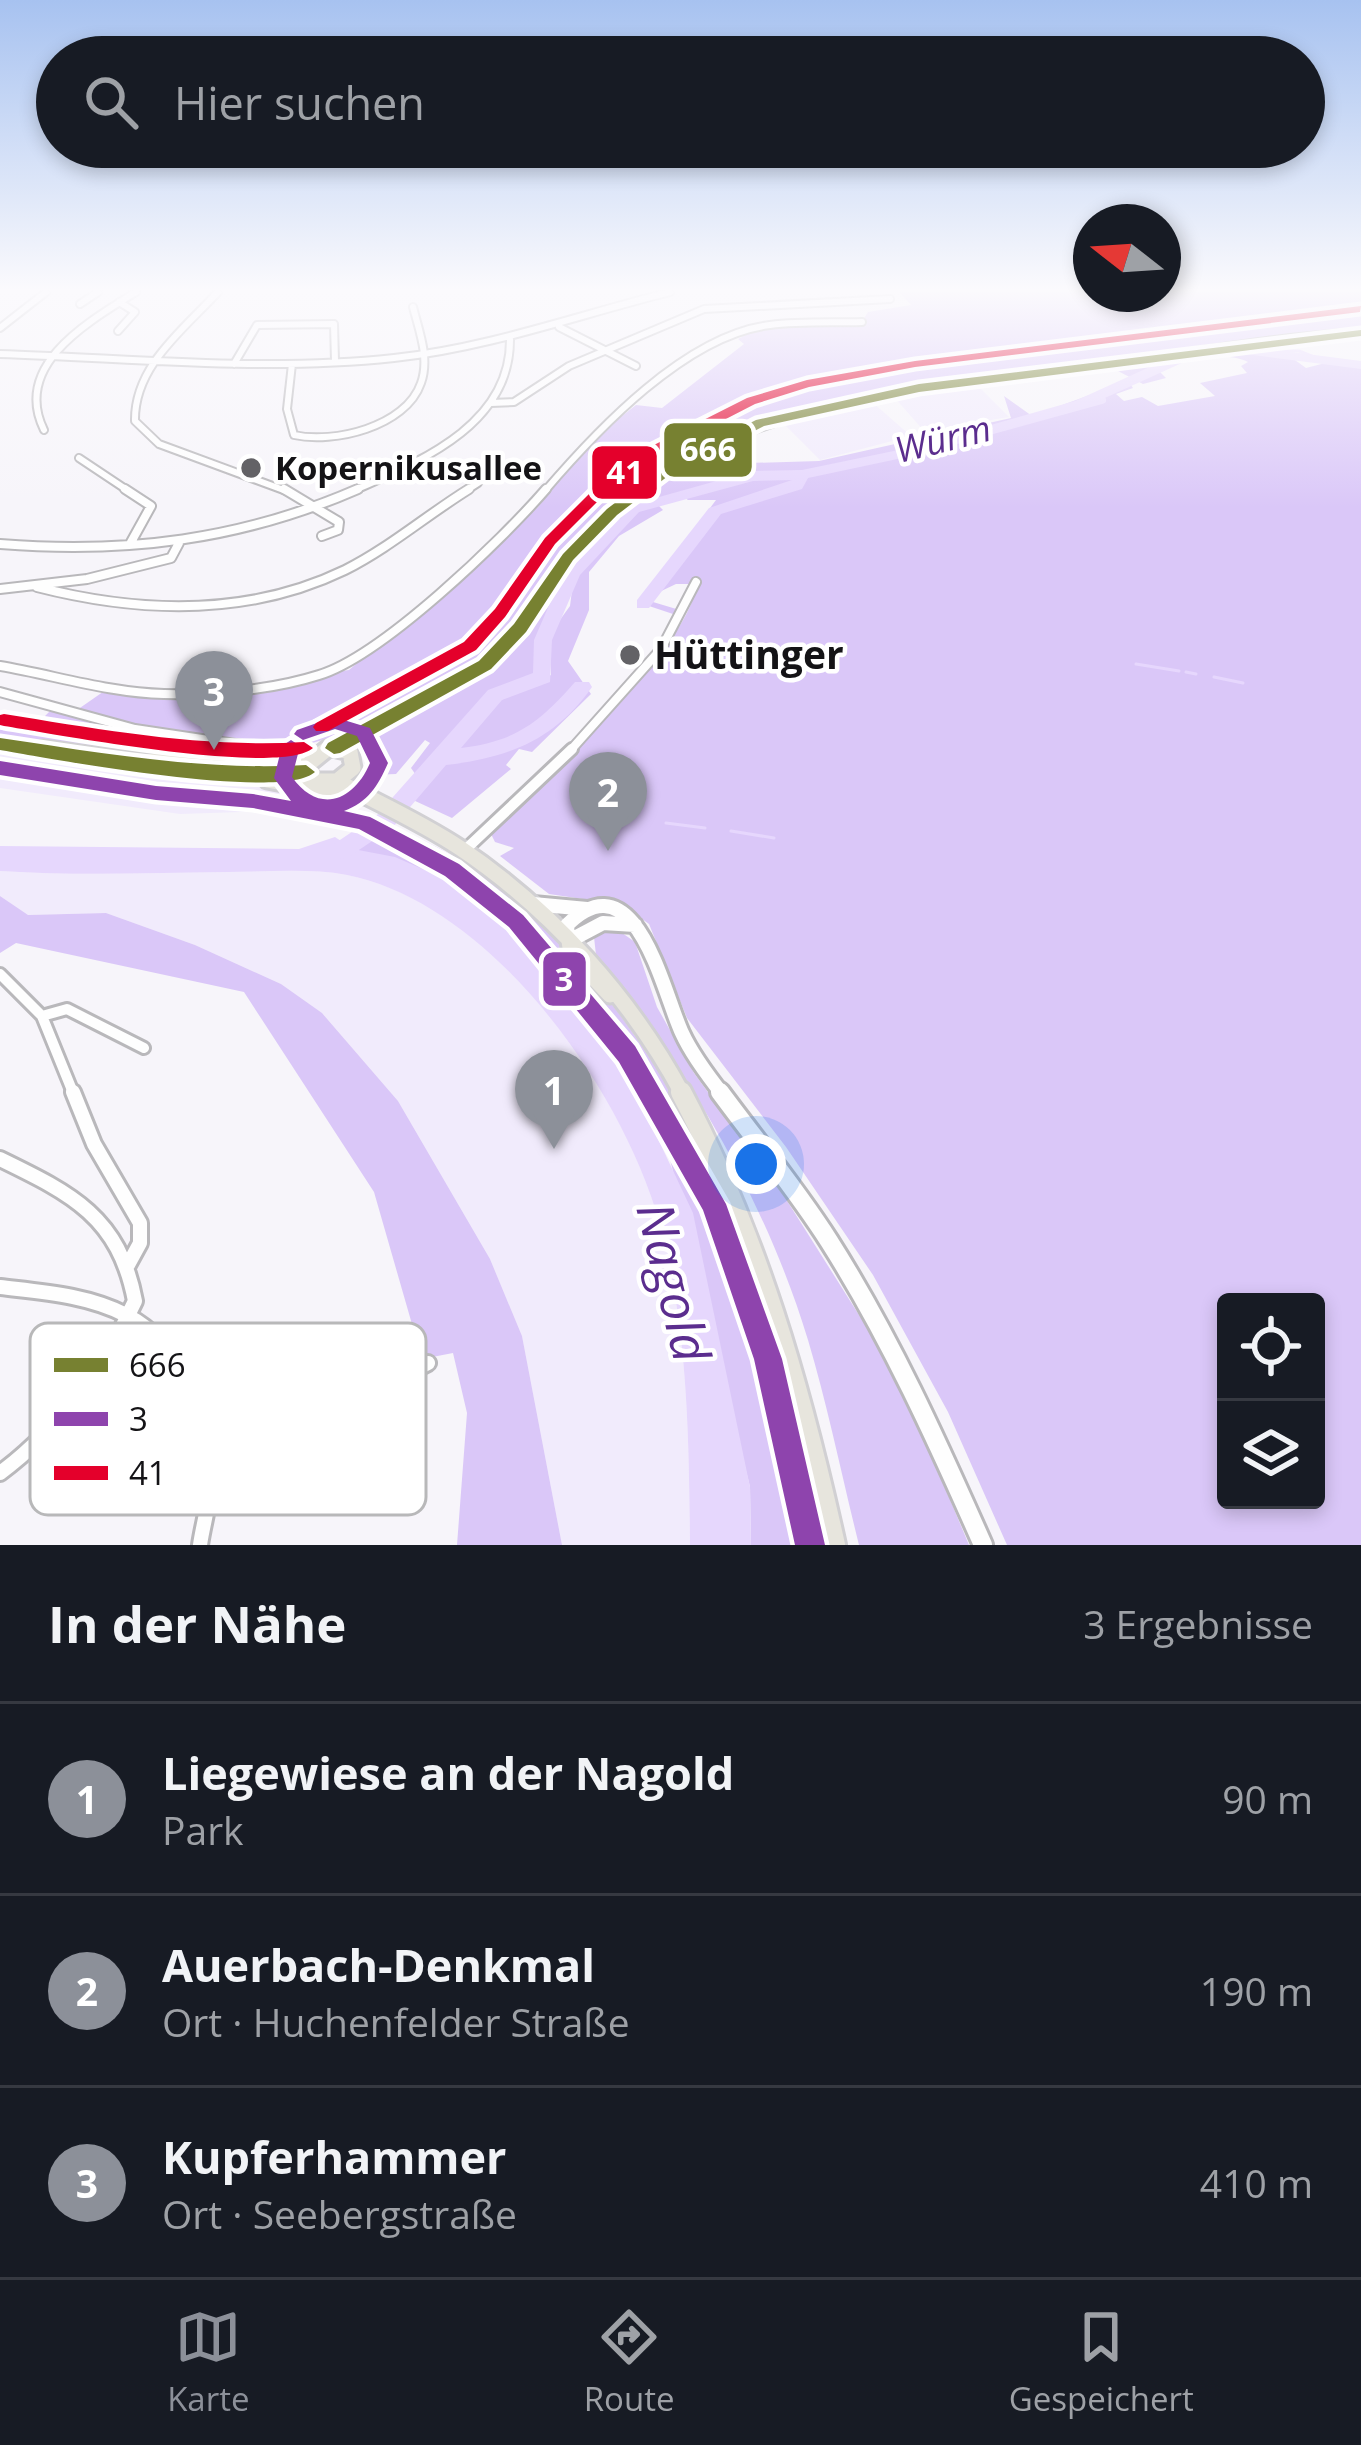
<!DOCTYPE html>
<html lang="de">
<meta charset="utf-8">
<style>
body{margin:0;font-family:"Open Sans",sans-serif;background:#20242c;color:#f1f3f6}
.controls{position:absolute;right:36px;bottom:36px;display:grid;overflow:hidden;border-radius:12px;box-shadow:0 6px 18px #0003}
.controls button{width:108px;height:108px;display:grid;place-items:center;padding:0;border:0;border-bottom:3px solid #363941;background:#171b24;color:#f1f3f6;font:60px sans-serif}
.compass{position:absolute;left:1073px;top:204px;width:108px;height:108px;border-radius:50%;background:#171b24;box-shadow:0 6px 18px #0003;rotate:287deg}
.you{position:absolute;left:756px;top:1164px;width:42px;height:42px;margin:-30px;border:9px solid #fff;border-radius:50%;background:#1a73e8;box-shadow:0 0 0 18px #1a73e833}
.badge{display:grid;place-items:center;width:78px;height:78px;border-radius:50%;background:#8c9099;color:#fff;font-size:39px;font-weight:700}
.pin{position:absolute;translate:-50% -99px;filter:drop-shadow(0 3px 6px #0008)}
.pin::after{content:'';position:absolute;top:63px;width:42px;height:36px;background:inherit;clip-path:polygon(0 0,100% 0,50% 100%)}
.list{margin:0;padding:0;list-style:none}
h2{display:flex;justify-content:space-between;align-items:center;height:156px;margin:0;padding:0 48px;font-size:51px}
h2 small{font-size:39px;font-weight:400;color:#9ea1a6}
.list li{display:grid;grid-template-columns:78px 1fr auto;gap:36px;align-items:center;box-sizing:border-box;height:192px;padding:0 48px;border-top:3px solid #363941}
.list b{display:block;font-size:45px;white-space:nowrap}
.list p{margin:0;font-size:39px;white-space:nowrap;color:#9ea1a6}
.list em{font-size:39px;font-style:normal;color:#9ea1a6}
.icon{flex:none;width:66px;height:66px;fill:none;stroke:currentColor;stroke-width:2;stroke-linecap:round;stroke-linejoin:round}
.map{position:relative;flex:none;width:1361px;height:1545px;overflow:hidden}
.search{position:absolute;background:#171b24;box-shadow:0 6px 18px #0003;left:36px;right:36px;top:36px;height:132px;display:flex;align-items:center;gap:30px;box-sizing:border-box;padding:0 42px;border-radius:66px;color:#9ea1a6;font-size:45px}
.sheet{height:732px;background:#171b24}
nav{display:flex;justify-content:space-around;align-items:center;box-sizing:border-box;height:168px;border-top:3px solid #363941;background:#171b24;font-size:33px;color:#9ea1a6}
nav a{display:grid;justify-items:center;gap:6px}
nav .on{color:#8c9099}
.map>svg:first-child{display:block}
.green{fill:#f1ebfc}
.forest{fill:#dac7f8;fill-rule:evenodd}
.water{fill:#e6d7fd}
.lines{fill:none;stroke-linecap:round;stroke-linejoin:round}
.stream{stroke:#e6d7fd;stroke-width:3}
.canal{stroke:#e6d7fd;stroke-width:8}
.river{fill:#e6d7fd;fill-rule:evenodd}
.minor-far3-casing{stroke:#b9b8bb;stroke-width:10}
.minor-far2-casing{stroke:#b9b8bb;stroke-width:12}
.minor-far1-casing{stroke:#b9b8bb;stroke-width:16}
.minor-casing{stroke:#b9b8bb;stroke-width:20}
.secondary-far3-casing{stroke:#b9b8bb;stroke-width:12}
.secondary-far2-casing{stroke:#b9b8bb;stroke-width:15}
.secondary-far1-casing{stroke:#b9b8bb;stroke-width:20}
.secondary-casing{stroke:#b9b8bb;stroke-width:24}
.primary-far2-casing{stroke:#d1d0d3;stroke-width:16}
.primary-far1-casing{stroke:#d1d0d3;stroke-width:21}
.primary-casing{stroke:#d1d0d3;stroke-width:26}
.minor-far3{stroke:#fefefe;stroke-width:6}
.minor-far2{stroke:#fefefe;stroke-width:8}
.minor-far1{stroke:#fefefe;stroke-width:10}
.minor{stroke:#fefefe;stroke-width:14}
.secondary-far3{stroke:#fefefe;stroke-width:8}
.secondary-far2{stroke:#fefefe;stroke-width:10}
.secondary-far1{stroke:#fefefe;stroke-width:14}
.secondary{stroke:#fefefe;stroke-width:18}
.primary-far2{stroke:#e7e5dd;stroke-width:12}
.primary-far1{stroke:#e7e5dd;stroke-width:15}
.primary{stroke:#e7e5dd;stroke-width:20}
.bus-1-casing{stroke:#fff;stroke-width:9}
.bus-2-casing{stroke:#fff;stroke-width:9}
.bus-3-casing{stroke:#fff;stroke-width:9}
.bus-1{fill:#778131;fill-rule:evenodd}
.bus-2{fill:#8e44ad;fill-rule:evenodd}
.bus-3{fill:#e4002b;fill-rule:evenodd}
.poi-dot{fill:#636266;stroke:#fff;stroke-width:4.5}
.labels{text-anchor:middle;stroke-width:9;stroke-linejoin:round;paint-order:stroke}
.far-poi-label{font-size:33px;font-weight:bold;fill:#141316;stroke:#fff;text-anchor:start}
.far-water-label{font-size:36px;font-style:italic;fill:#5b2d8e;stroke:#fff}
.poi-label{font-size:39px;font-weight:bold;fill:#141316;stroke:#fff;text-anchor:start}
.near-water-label{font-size:51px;font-style:italic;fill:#5b2d8e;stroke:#fff}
.key{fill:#fff;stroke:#b8b8b9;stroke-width:3}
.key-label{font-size:33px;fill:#141316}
.line-badge{stroke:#fff;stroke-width:4.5}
.badge-label{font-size:33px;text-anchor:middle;font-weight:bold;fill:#fff}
</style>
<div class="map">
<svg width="1361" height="1545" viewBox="0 0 1361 1545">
<rect width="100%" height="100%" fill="#f7f5fa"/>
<path class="green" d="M977 385 1009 417 924 431 895 398Z
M872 402 911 436 820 460 784 424Z
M0 750 91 769 247 781 356 808 180 814 0 788Z
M0 871C76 876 152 873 228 872 266 872 309 868 347 875 496 904 629 1096 663 1236 688 1337 689 1442 690 1545H562L522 1336 490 1259 398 1101 323 1014 281 984 195 945 106 913 27 915 0 896Z"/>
<path class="forest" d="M899 292H1361V329C1257 333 1157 354 1054 369 914 389 763 388 645 479 622 497 596 517 576 538 547 569 531 612 502 642 453 693 369 729 301 746L127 725 77 710 110 687 162 697 349 670 537 508 594 438 636 405 662 408 744 344 738 339 759 328 861 323 868 312 911 305Z
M1240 345 1277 347 1306 368 1329 362 1325 357 1361 362V1545H1007L948 1412 873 1275 786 1147 687 1018 649 924 623 905 549 894 500 856 514 848 495 842 490 832C543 778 686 654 697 584H676L655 594 653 602 683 611 679 616 640 603 716 500H688L679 494 639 502 679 472 714 464 819 461 1011 418 1004 396 1032 416 1128 381 1133 388 1116 394 1124 401 1142 397 1158 406 1215 396 1200 383 1247 373 1241 366 1248 362C1223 350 1184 360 1159 371L1166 378 1143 384 1116 370ZM1226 1302H1316V1500H1226Z
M656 503 663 510 619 536 589 572V610L568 661 591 694 532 752 519 749 506 765 511 769 452 818 413 800 499 701 551 675 549 635 570 606 574 575 620 521Z
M567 584 543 638 544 669 539 679 486 698 418 778 411 768 430 743 425 740 396 774 372 775 369 748 375 731 500 665Z
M52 709 164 742C134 762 37 741 0 734V723L10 713 39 722Z
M390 823C427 843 468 860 500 887 696 1051 781 1302 824 1545H751L750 1487 670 1159 626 1071 596 1024 517 934 443 878 353 849Z
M0 896 28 915 106 913 195 945 281 984 322 1013 398 1101 490 1259 522 1336 562 1545H457L467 1413 453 1353 422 1359 374 1192 244 992 16 943 0 953Z
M615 928 635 942 657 1007 694 1073 784 1196 900 1380 969 1545H859C842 1477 828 1407 808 1340 766 1201 687 1068 596 955L594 937Z"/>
<path class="water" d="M335 837 353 849 395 857 443 878 517 934 596 1024 626 1071 693 1213 750 1487 751 1545H690C689 1442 688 1337 663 1236 629 1097 494 904 347 875 309 868 266 872 228 872 152 873 76 876 0 871V846L299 849Z"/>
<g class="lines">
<path class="stream" d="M1263 351H1299L1319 359
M1136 664 1179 671
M1186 672 1196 674
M1214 677 1243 683
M666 823 705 828
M731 831 774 838"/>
<path class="canal" d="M916 451 1102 400"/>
<path class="river" d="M1246 346 1361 361V369L1246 354 1184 362 1085 407 921 454 808 478 802 489 721 514 649 608H637V600L709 508 792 480 753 481 639 512 580 575 552 640 550 682 502 700 461 748C516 741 539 723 575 682H589L592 687C555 740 508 758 446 765L393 827 350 856 342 859 334 856 331 850 334 844 377 815 488 690 533 673 534 640 563 573 627 506 752 471 802 470 913 447 1075 401 1176 355Z"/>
<g class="minor-far3-casing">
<path id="minor-far3" d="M218 292C184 329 134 366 135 421L159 444 289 492
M80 304 98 292
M559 327 636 366
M0 328 46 292
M118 331 135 312 119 302
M0 354C131 358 263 372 394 358 488 348 578 315 670 292
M234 364 257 325 334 324 335 361
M292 364 287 409 294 435C333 444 406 427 421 383 430 358 419 331 413 307
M491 403 514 402 569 366 704 309 890 299
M44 430C12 365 88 322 136 292
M79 458 130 492
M351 492C418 462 511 426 510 339
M464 492 478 483
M544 492C597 430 686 335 770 325 800 321 832 323 862 322"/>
</g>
<g class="minor-far2-casing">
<path id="minor-far2" d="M125 489 151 506 130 544
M284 489 339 522 338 530 322 536
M0 544C127 554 241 540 358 489
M37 587C139 613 248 617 345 570 389 548 427 515 469 489
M0 589 87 579 171 558 179 543
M0 666C53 675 111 693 164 694 213 695 272 690 319 675 382 656 502 540 546 489
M0 692 135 729 290 752
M569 752 661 649 696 582"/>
</g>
<g class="minor-far1-casing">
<path id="minor-far1" d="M270 749 313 756
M465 850 572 749
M0 974 42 1016 74 1095
M42 1016 67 1009 144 1048"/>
</g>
<g class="minor-casing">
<path id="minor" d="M73 1092 94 1144 140 1223V1243L128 1265
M0 1159C72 1194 119 1217 135 1301 106 1365 57 1431 0 1473
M0 1287C42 1292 88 1295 126 1315 183 1344 211 1420 210 1481 210 1503 203 1524 200 1545
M211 1474 428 1363"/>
</g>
<g class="secondary-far3-casing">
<path id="secondary-far3" d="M638 492C768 394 925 390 1080 369 1174 357 1266 338 1361 333"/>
</g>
<g class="secondary-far2-casing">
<path id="secondary-far2" d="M334 748 485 665 520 628 578 545 642 489"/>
</g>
<g class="secondary-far1-casing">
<path id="secondary-far1" d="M533 904 587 909
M568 938 567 925C636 856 663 993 682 1033 692 1055 708 1076 723 1095
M569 941 603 923 635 925"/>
</g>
<g class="secondary-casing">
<path id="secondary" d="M720 1092C757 1142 796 1189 829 1241 890 1337 937 1441 983 1545"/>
</g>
<g class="primary-far2-casing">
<path id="primary-far2" d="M0 744 66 752
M323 752 329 748 350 752"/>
</g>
<g class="primary-far1-casing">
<path id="primary-far1" d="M43 749 132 761 306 766
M327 749 306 766 313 781H337L353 768 350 752 337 749
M148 766 281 775
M267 780 357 797
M337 781C378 803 421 822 460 848 551 909 632 999 683 1095
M569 941 571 954 610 995"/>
</g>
<g class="primary-casing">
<path id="primary" d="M681 1092C757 1236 800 1386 835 1545"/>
</g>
<use href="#minor-far3" class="minor-far3"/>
<use href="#minor-far2" class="minor-far2"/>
<use href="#minor-far1" class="minor-far1"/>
<use href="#minor" class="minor"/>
<use href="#secondary-far3" class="secondary-far3"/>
<use href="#secondary-far2" class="secondary-far2"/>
<use href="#secondary-far1" class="secondary-far1"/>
<use href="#secondary" class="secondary"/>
<use href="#primary-far2" class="primary-far2"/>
<use href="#primary-far1" class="primary-far1"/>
<use href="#primary" class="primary"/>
<g class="bus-1-casing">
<path id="bus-1" d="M1361 330V336L919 392 764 426 668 476 617 515 573 560 526 632 491 669 340 753 334 754 325 748 328 743 479 661 514 624 563 554 607 509 658 470 756 420 919 384Z
M0 738C102 753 202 771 306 765L315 772C283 802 52 759 0 750Z"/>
</g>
<g class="bus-2-casing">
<path id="bus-2" d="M334 717 370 728 388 763C378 786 368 802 344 811L370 817 459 864 523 915 635 1046 726 1204 782 1359 825 1545H795L754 1359 703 1210 619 1062 509 927 445 876 359 829 253 808 156 800 0 775V761L156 786 253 794 291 801 274 778 282 746 291 740 300 746 292 777C319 815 354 801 370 763L357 736 335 729 303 740 294 734 297 730Z"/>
</g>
<g class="bus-3-casing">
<path id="bus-3" d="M1361 306 1360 312 915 367 809 387 755 404 656 455 602 497 555 544 505 617 476 650 328 731H316L313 727 316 723 464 642 495 609 545 538 592 491 646 449 747 398 807 380 915 361Z
M4 714C104 730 202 748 304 742L313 748C280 777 55 734 4 726L0 725V715Z"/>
</g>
<use href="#bus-1" class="bus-1"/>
<use href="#bus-2" class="bus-2"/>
<use href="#bus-3" class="bus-3"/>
</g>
<linearGradient id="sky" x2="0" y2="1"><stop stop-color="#a7c2f0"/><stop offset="0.57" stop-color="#fbfafd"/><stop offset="1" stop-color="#fbfafd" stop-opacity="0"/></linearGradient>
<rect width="1361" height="508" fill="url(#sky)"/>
<g class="poi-dot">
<circle cx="251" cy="468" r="12"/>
<circle cx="630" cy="655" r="12"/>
</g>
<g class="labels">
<g class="far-poi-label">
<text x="275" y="480">Kopernikusallee</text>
</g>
<g class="far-water-label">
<text transform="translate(943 439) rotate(-14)" y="13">Würm</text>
</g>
<g class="poi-label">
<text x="654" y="669">Hüttinger</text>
</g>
<g class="near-water-label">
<text transform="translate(673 1282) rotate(76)" y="18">Nagold</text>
</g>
</g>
<rect x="30" y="1323" width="396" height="192" rx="18" class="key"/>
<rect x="54" y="1358" width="54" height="14" fill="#778131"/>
<rect x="54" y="1412" width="54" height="14" fill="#8e44ad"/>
<rect x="54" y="1466" width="54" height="14" fill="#e4002b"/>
<g class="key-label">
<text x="129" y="1377">666</text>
<text x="129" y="1431">3</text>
<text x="129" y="1485">41</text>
</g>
<g class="line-badge">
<rect x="662" y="421" width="92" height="58" rx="12" fill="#778131"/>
<rect x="590" y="444" width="69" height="57" rx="12" fill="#e4002b"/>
<rect x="541" y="950" width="47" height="58" rx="12" fill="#8e44ad"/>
</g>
<g class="badge-label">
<text x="708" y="461">666</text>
<text x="625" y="484">41</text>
<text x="564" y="991">3</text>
</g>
</svg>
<div class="controls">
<button><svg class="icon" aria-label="locate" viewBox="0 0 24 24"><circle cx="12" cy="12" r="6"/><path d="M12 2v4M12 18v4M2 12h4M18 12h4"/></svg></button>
<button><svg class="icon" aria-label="layers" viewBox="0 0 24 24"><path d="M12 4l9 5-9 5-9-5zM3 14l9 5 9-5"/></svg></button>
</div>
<svg class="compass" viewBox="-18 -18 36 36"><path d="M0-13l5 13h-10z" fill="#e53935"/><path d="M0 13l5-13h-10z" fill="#9ea1a6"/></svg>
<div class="you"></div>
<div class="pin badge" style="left:554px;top:1149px">1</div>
<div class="pin badge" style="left:608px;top:851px">2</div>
<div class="pin badge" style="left:214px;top:750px">3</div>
<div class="search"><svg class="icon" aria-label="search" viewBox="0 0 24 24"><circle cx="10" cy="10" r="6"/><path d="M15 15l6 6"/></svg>Hier suchen</div>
</div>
<section class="sheet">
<h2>In der Nähe<small>3 Ergebnisse</small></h2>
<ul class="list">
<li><span class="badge">1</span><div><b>Liegewiese an der Nagold</b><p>Park</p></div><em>90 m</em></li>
<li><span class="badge">2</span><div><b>Auerbach-Denkmal</b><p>Ort · Huchenfelder Straße</p></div><em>190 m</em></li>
<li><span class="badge">3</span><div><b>Kupferhammer</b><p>Ort · Seebergstraße</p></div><em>410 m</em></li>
</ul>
</section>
<nav>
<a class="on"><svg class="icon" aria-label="map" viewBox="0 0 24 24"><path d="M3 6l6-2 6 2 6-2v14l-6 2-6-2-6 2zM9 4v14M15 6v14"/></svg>Karte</a>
<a><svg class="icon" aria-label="directions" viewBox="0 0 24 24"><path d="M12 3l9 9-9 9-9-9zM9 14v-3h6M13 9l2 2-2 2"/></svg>Route</a>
<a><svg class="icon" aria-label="saved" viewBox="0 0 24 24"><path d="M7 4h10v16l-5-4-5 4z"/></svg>Gespeichert</a>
</nav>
